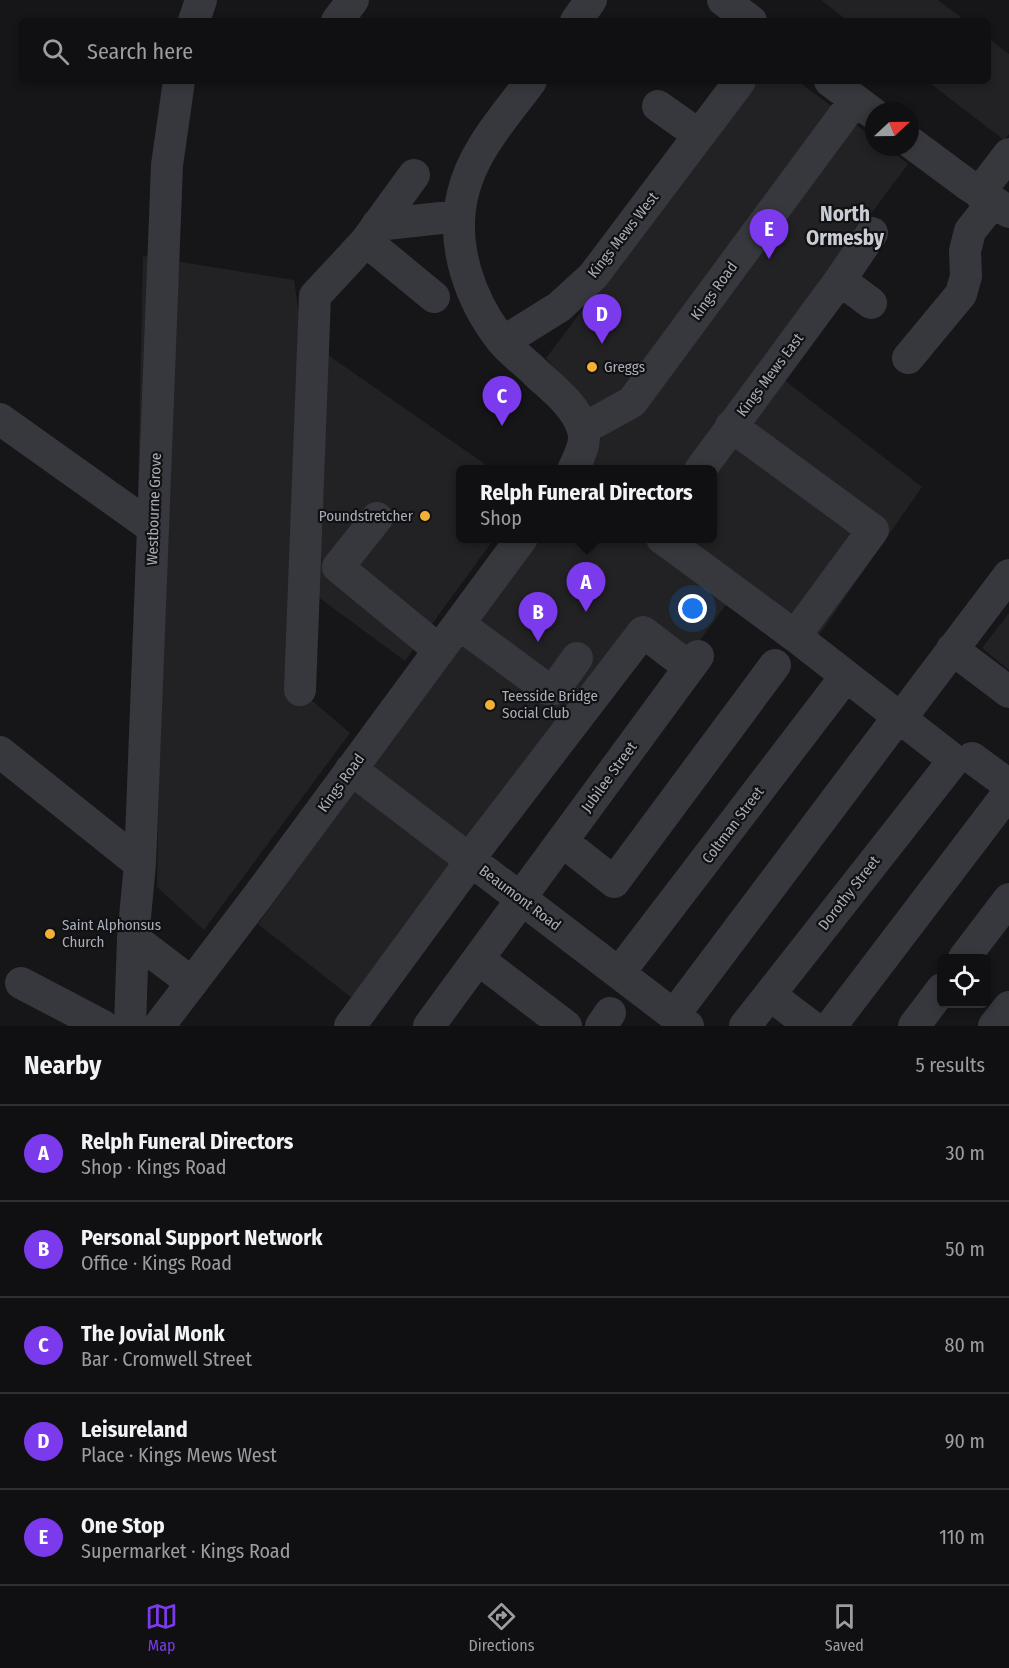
<!DOCTYPE html>
<meta charset="utf-8">
<style>
body{margin:0;font-family:"Fira Sans Condensed",sans-serif;background:#1e1e20;color:#f1f3f6}
.controls{position:absolute;right:18px;bottom:18px;display:grid;overflow:hidden;border-radius:9px;box-shadow:0 3px 9px #0003}
.controls button{width:54px;height:54px;display:grid;place-items:center;padding:0;border:0;border-bottom:2px solid #303032;background:#101012;color:#f1f3f6;font:30px sans-serif}
.compass{position:absolute;left:865px;top:102px;width:54px;height:54px;border-radius:50%;background:#101012;box-shadow:0 3px 9px #0003;rotate:68deg}
.you{position:absolute;left:693px;top:609px;width:21px;height:21px;margin:-15px;border:4px solid #fff;border-radius:50%;background:#1a73e8;box-shadow:0 0 0 9px #1a73e833}
.badge{display:grid;place-items:center;width:39px;height:39px;border-radius:50%;background:#7c3aed;color:#fff;font-size:20px;font-weight:700}
.pin{position:absolute;translate:-50% -50px;filter:drop-shadow(0 2px 3px #0008)}
.pin::after{content:'';position:absolute;top:32px;width:21px;height:18px;background:inherit;clip-path:polygon(0 0,100% 0,50% 100%)}
.popup{position:absolute;left:456px;top:465px;width:261px;height:78px;box-sizing:border-box;display:grid;place-content:center;border-radius:9px;background:#101012;filter:drop-shadow(0 2px 4px #0005);font-size:20px;white-space:nowrap;color:#9c9d9f}
.popup b{font-size:22px;color:#f1f3f6}
.popup::after{content:'';position:absolute;left:50%;top:100%;margin-left:-12px;border:12px solid transparent;border-top-color:#101012}
.list{margin:0;padding:0;list-style:none}
h2{display:flex;justify-content:space-between;align-items:center;height:78px;margin:0;padding:0 24px;font-size:26px}
h2 small{font-size:20px;font-weight:400;color:#9c9d9f}
.list li{display:grid;grid-template-columns:39px 1fr auto;gap:18px;align-items:center;box-sizing:border-box;height:96px;padding:0 24px;border-top:2px solid #303032}
.list b{display:block;font-size:22px;white-space:nowrap}
.list p{margin:0;font-size:20px;white-space:nowrap;color:#9c9d9f}
.list em{font-size:20px;font-style:normal;color:#9c9d9f}
.icon{flex:none;width:33px;height:33px;fill:none;stroke:currentColor;stroke-width:2;stroke-linecap:round;stroke-linejoin:round}
.map{position:relative;flex:none;width:1009px;height:1026px;overflow:hidden}
.search{position:absolute;background:#101012;box-shadow:0 3px 9px #0003;left:18px;right:18px;top:18px;height:66px;display:flex;align-items:center;gap:15px;box-sizing:border-box;padding:0 21px;border-radius:9px;color:#9c9d9f;font-size:22px}
.sheet{height:558px;background:#101012}
nav{display:flex;justify-content:space-around;align-items:center;box-sizing:border-box;height:84px;border-top:2px solid #303032;background:#101012;font-size:16px;color:#9c9d9f}
nav a{display:grid;justify-items:center;gap:3px}
nav .on{color:#7c3aed}
.map>svg:first-child{display:block}
.built{fill:#222225}
.lines{fill:none;stroke-linecap:round;stroke-linejoin:round}
.minor{stroke:#37383d;stroke-width:32}
.poi-dot{fill:#f2b134;stroke:#111113;stroke-width:2}
.labels{text-anchor:middle;stroke-width:4.5;stroke-linejoin:round;paint-order:stroke}
.street-label{font-size:15px;fill:#a8adb8;stroke:#111113}
.poi-label{font-size:15px;fill:#a8adb8;stroke:#111113;text-anchor:start}
.district-label{font-size:21px;font-weight:bold;fill:#c9ccd4;stroke:#111113}
</style>
<div class="map">
<svg width="1009" height="1026" viewBox="0 0 1009 1026">
<rect width="100%" height="100%" fill="#161618"/>
<path class="built" d="M821 0H938L966 21H848Z
M988 38 1009 54V134L1004 140 927 81H988Z
M756 81H798L874 138V147H886L908 164 761 362 922 487 803 658 728 602 684 662 638 627 357 1002 258 924 538 539 712 538V470L588 469 592 464 604 429 546 358Z
M143 256 294 280 302 337 492 469 460 470V538L494 539 405 661 314 594 304 694 350 733 204 930 157 887 159 766 142 625 138 492Z
M1009 613V670L982 648Z"/>
<g class="lines">
<path class="minor" d="M723 0 751 21
M194 21 201 0
M337 21 353 0
M576 21 591 0
M531 81C506 115 473 150 463 193 450 244 470 301 502 341 512 353 525 362 535 372 553 389 574 404 582 427 588 442 579 456 573 470
M830 81 874 114
M658 106 699 135
M910 142 968 185 1009 212
M979 193 1009 154
M377 225 459 216
M366 241 434 297
M840 280 871 303
M503 342 559 307 593 276 740 81
M908 358 961 294 966 276 965 251 970 231 993 202
M0 419 153 528
M583 429 632 402 855 100
M700 470 840 280 872 233
M377 518 338 567 439 650
M662 538 795 636 873 530 731 426
M459 624 547 689H555L577 658
M952 649 1009 692
M300 690 315 296 366 241 414 175
M901 718 1009 575
M0 752 140 864
M972 758 1009 785
M351 769 688 1026
M562 841 614 882 775 665
M469 859 643 632 689 667
M133 938 192 983
M964 958 1009 899
M478 959 566 1026
M619 973 846 676
M21 983 103 1026
M770 995 811 1026
M674 1015 899 716
M130 1026 133 938 140 864 167 165 179 81
M159 1026 258 896 522 538
M350 1026 471 861
M429 1026 522 899 529 886 698 656
M601 1026 610 1013
M745 1026 954 760 795 636
M831 1026 1009 792
M914 1026 942 989
M994 1026 1009 1007"/>
</g>
<g class="poi-dot">
<circle cx="592" cy="367" r="6"/>
<circle cx="425" cy="516" r="6"/>
<circle cx="490" cy="705" r="6"/>
<circle cx="50" cy="934" r="6"/>
</g>
<g class="labels">
<g class="street-label">
<text transform="translate(623 235) rotate(-52)" y="5">Kings Mews West</text>
<text transform="translate(714 291) rotate(-54)" y="5">Kings Road</text>
<text transform="translate(770 375) rotate(-53)" y="5">Kings Mews East</text>
<text transform="translate(154 509) rotate(-88)" y="5">Westbourne Grove</text>
<text transform="translate(609 777) rotate(-54)" y="5">Jubilee Street</text>
<text transform="translate(341 783) rotate(-54)" y="5">Kings Road</text>
<text transform="translate(733 825) rotate(-53)" y="5">Coltman Street</text>
<text transform="translate(849 893) rotate(-52)" y="5">Dorothy Street</text>
<text transform="translate(520 898) rotate(37)" y="5">Beaumont Road</text>
</g>
<g class="poi-label">
<text x="604" y="372">Greggs</text>
<text x="413" y="521" text-anchor="end">Poundstretcher</text>
<text x="502" y="701">Teesside Bridge<tspan x="502" dy="17">Social Club</tspan></text>
<text x="62" y="930">Saint Alphonsus<tspan x="62" dy="17">Church</tspan></text>
</g>
<g class="district-label">
<text x="845" y="221">North<tspan x="845" dy="24">Ormesby</tspan></text>
</g>
</g>
</svg>
<div class="controls">
<button><svg class="icon" aria-label="locate" viewBox="0 0 24 24"><circle cx="12" cy="12" r="6"/><path d="M12 2v4M12 18v4M2 12h4M18 12h4"/></svg></button>
</div>
<svg class="compass" viewBox="-18 -18 36 36"><path d="M0-13l5 13h-10z" fill="#e53935"/><path d="M0 13l5-13h-10z" fill="#9c9d9f"/></svg>
<div class="you"></div>
<div class="pin badge" style="left:586px;top:612px">A</div>
<div class="popup"><b>Relph Funeral Directors</b>Shop</div>
<div class="pin badge" style="left:538px;top:642px">B</div>
<div class="pin badge" style="left:502px;top:426px">C</div>
<div class="pin badge" style="left:602px;top:344px">D</div>
<div class="pin badge" style="left:769px;top:259px">E</div>
<div class="search"><svg class="icon" aria-label="search" viewBox="0 0 24 24"><circle cx="10" cy="10" r="6"/><path d="M15 15l6 6"/></svg>Search here</div>
</div>
<section class="sheet">
<h2>Nearby<small>5 results</small></h2>
<ul class="list">
<li><span class="badge">A</span><div><b>Relph Funeral Directors</b><p>Shop · Kings Road</p></div><em>30 m</em></li>
<li><span class="badge">B</span><div><b>Personal Support Network</b><p>Office · Kings Road</p></div><em>50 m</em></li>
<li><span class="badge">C</span><div><b>The Jovial Monk</b><p>Bar · Cromwell Street</p></div><em>80 m</em></li>
<li><span class="badge">D</span><div><b>Leisureland</b><p>Place · Kings Mews West</p></div><em>90 m</em></li>
<li><span class="badge">E</span><div><b>One Stop</b><p>Supermarket · Kings Road</p></div><em>110 m</em></li>
</ul>
</section>
<nav>
<a class="on"><svg class="icon" aria-label="map" viewBox="0 0 24 24"><path d="M3 6l6-2 6 2 6-2v14l-6 2-6-2-6 2zM9 4v14M15 6v14"/></svg>Map</a>
<a><svg class="icon" aria-label="directions" viewBox="0 0 24 24"><path d="M12 3l9 9-9 9-9-9zM9 14v-3h6M13 9l2 2-2 2"/></svg>Directions</a>
<a><svg class="icon" aria-label="saved" viewBox="0 0 24 24"><path d="M7 4h10v16l-5-4-5 4z"/></svg>Saved</a>
</nav>
